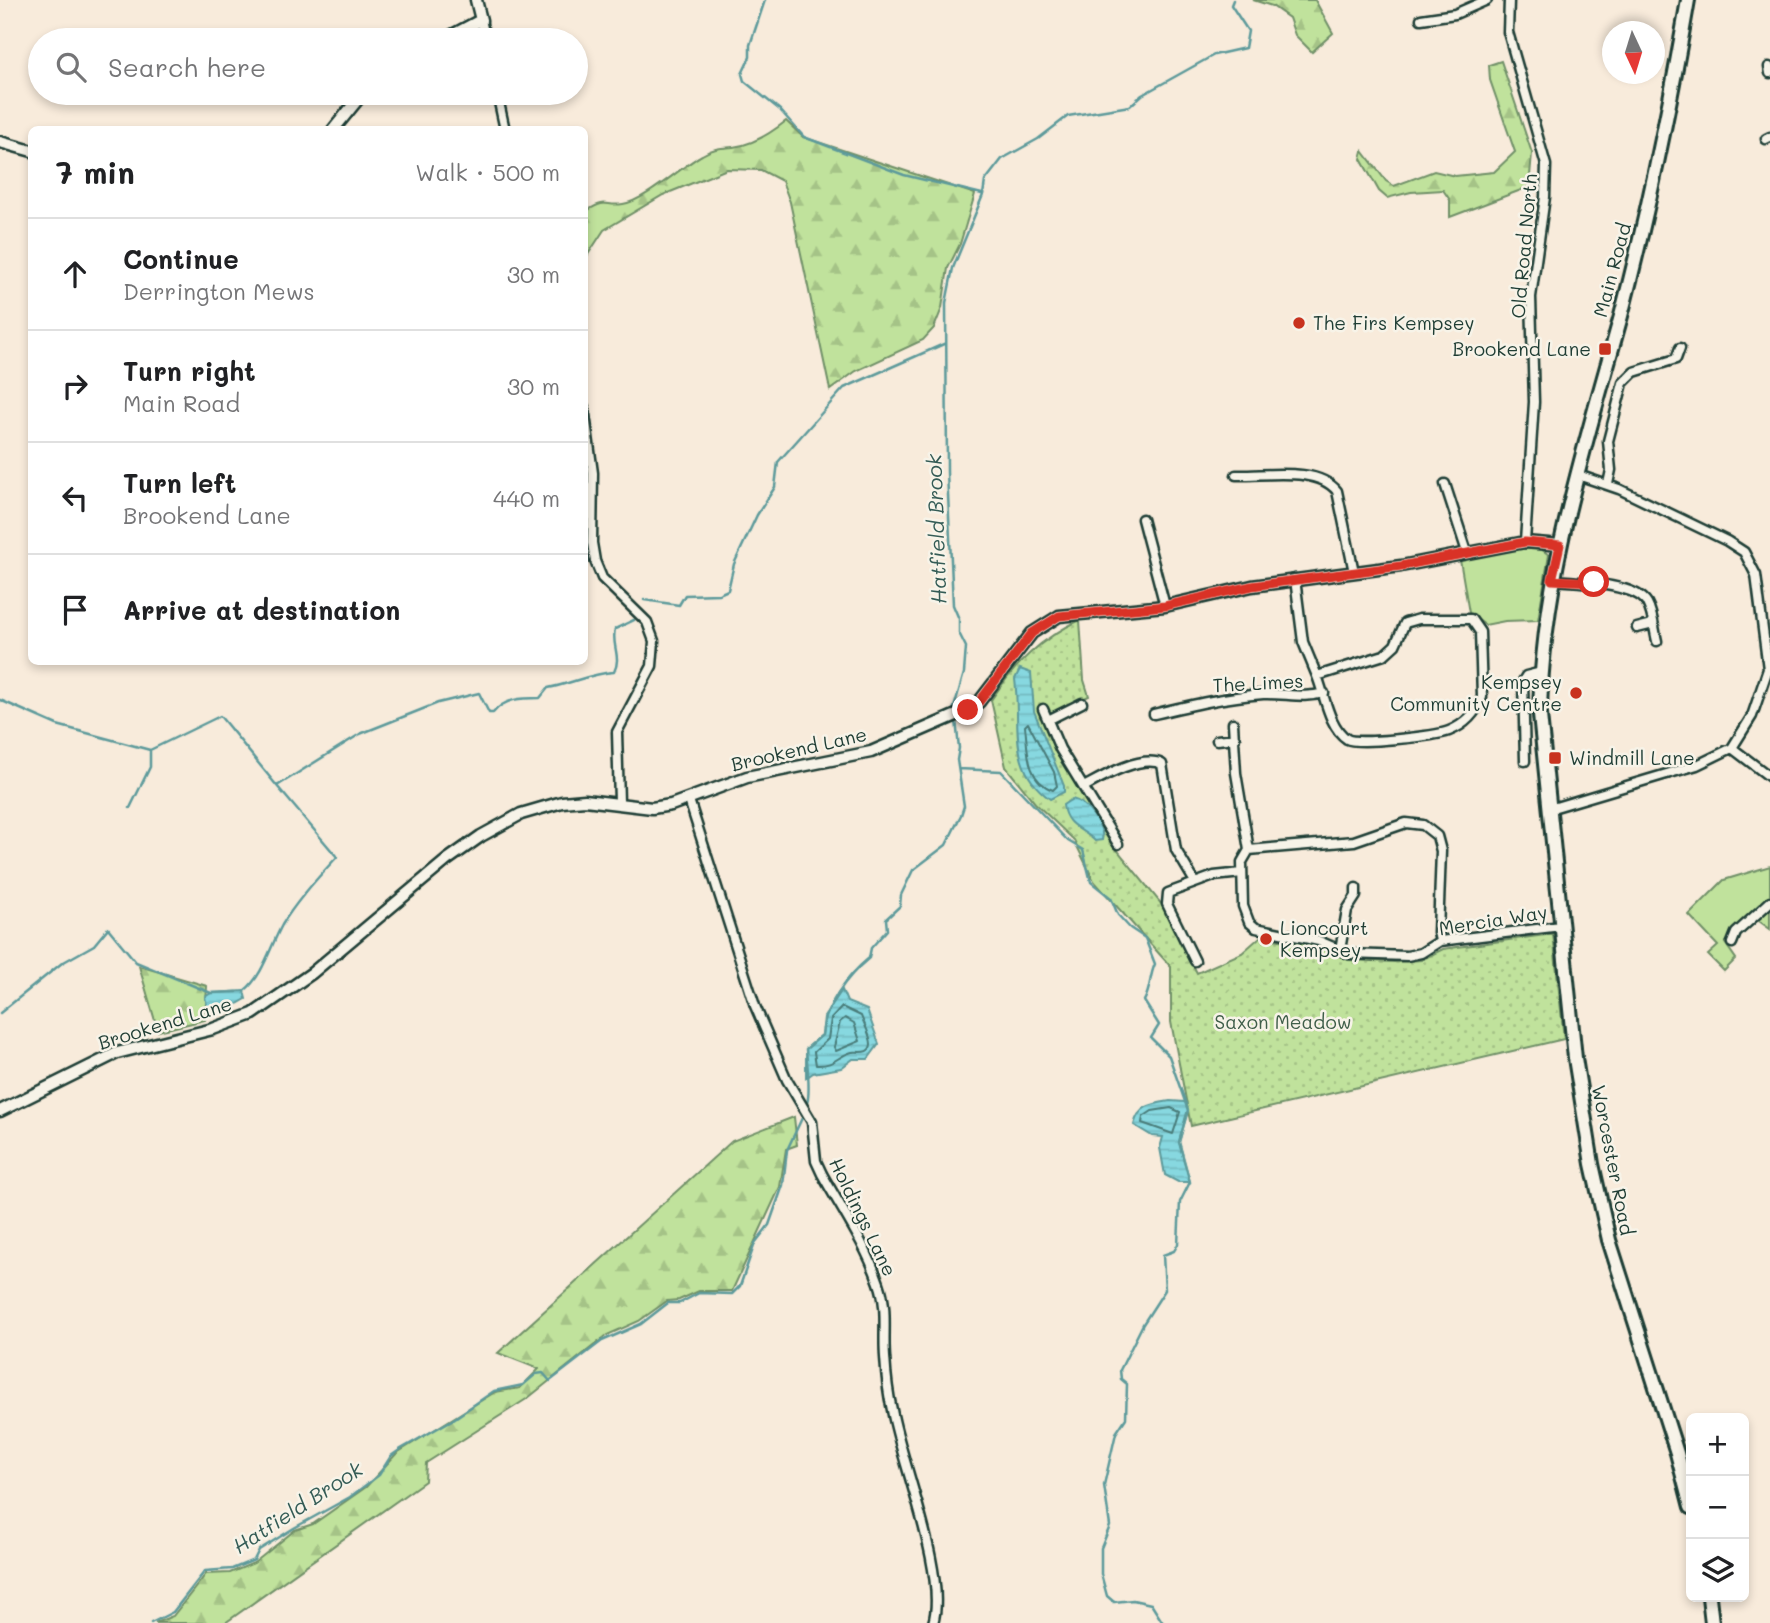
<!DOCTYPE html>
<meta charset="utf-8">
<style>
body{margin:0;font-family:Mali,sans-serif;background:#f6f6f6;color:#202124}
.controls{position:absolute;right:21px;bottom:21px;display:grid;overflow:hidden;border-radius:10px;box-shadow:0 4px 10px #0003}
.controls button{width:63px;height:63px;display:grid;place-items:center;padding:0;border:0;border-bottom:2px solid #e0e0e0;background:#fff;color:#202124;font:35px sans-serif}
.compass{position:absolute;left:1602px;top:21px;width:63px;height:63px;border-radius:50%;background:#fff;box-shadow:0 4px 10px #0003;rotate:176deg}
.stop{position:absolute;width:21px;height:21px;margin:-16px;border:5px solid #d93025;border-radius:50%;background:#fff}
.stop.end{background:#d93025;border-color:#fff;box-shadow:0 2px 7px #0008}
.list{margin:0;padding:0;list-style:none}
h2{display:flex;justify-content:space-between;align-items:center;height:91px;margin:0;padding:0 28px;font-size:30px}
h2 small{font-size:23px;font-weight:400;color:#757577}
.list li{display:grid;grid-template-columns:46px 1fr auto;gap:21px;align-items:center;box-sizing:border-box;height:112px;padding:0 28px;border-top:2px solid #e0e0e0}
.list b{display:block;font-size:26px;white-space:nowrap}
.list p{margin:0;font-size:23px;white-space:nowrap;color:#757577}
.list em{font-size:23px;font-style:normal;color:#757577}
.icon{flex:none;width:38px;height:38px;fill:none;stroke:currentColor;stroke-width:2;stroke-linecap:round;stroke-linejoin:round}
.map{position:relative;flex:none;width:1770px;height:1623px;overflow:hidden}
.search{position:absolute;background:#fff;box-shadow:0 4px 10px #0003;left:28px;top:28px;width:560px;height:77px;display:flex;align-items:center;gap:18px;box-sizing:border-box;padding:0 24px;border-radius:38px;color:#757577;font-size:26px}
.panel{position:absolute;background:#fff;box-shadow:0 4px 10px #0003;left:28px;top:126px;width:560px;height:539px;border-radius:10px}
.map>svg:first-child{display:block}
.grass{fill:#c0e29c;stroke:#709068;stroke-width:2}
.forest{fill:url(#forest-firs);stroke:#709068;stroke-width:2}
.park{fill:url(#park-dots);stroke:#709068;stroke-width:2}
.water{fill:url(#water-rules);stroke:#5d9a9b;stroke-width:2}
.lines{fill:none;stroke-linecap:round;stroke-linejoin:round}
.shore{stroke:#497b79;stroke-width:2}
.stream{stroke:#5d9a9b;stroke-width:2.5}
.minor-casing{stroke:#1f3d34;stroke-width:13}
.tertiary-casing{stroke:#1f3d34;stroke-width:15}
.primary-casing{stroke:#1f3d34;stroke-width:18}
.minor{stroke:#f7f3e8;stroke-width:8}
.tertiary{stroke:#f7f3e8;stroke-width:10}
.primary{stroke:#f7f3e8;stroke-width:12}
.route{stroke:#d93025;stroke-width:9}
.poi-dot{fill:#c8321e;stroke:#f7f3e8;stroke-width:2.5}
.labels{text-anchor:middle;stroke-width:5;stroke-linejoin:round;paint-order:stroke}
.street-label{font-size:19px;fill:#1f3d34;stroke:#f7f3e8}
.poi-label{font-size:19px;fill:#1f3d34;stroke:#f7f3e8;text-anchor:start}
.park-label{font-size:19px;fill:#3f5e49;stroke:#f7f3e8}
.water-label{font-size:21px;font-style:italic;fill:#345c56;stroke:#f7f3e8}
</style>
<div class="map">
<svg width="1770" height="1623" viewBox="0 0 1770 1623">
<defs>
<pattern id="forest-firs" width="22" height="20" patternUnits="userSpaceOnUse" patternTransform="scale(1.75)"><rect width="22" height="20" fill="#c0e29c"/><path d="M5 1l3.5 6h-7zM16 11l3.5 6h-7z" fill="#a5c387"/></pattern>
<pattern id="park-dots" width="8" height="8" patternUnits="userSpaceOnUse" patternTransform="scale(1.75)"><rect width="8" height="8" fill="#c0e29c"/><path d="M2 2h.1M6 6h.1" fill="none" stroke="#a5c387" stroke-width="1.8" stroke-linecap="round"/></pattern>
<pattern id="water-rules" width="6" height="5" patternUnits="userSpaceOnUse" patternTransform="scale(1.75)"><rect width="6" height="5" fill="#87d8e0"/><path d="M0 2.5h6" fill="none" stroke="#74bac1"/></pattern>
</defs>
<rect width="100%" height="100%" fill="#f8ebdb"/>
<filter id="ink" filterUnits="userSpaceOnUse"><feTurbulence type="fractalNoise" baseFrequency=".0143" numOctaves="2"/><feDisplacementMap in="SourceGraphic" scale="14" xChannelSelector="R" yChannelSelector="G"/><feConvolveMatrix kernelMatrix="1 2 1 2 8 2 1 2 1" color-interpolation-filters="sRGB"/></filter>
<g filter="url(#ink)">
<path class="grass" d="M1513 549H1541L1549 555 1538 620 1505 621 1485 625 1469 613 1460 560Z
M1770 866V929L1752 916 1725 943 1736 959 1724 971 1708 955 1718 946 1689 915 1724 880Z"/>
<path class="forest" d="M1253 0H1315L1333 33 1312 52 1295 35 1289 18 1272 6Z
M1501 61 1532 153 1529 187 1450 217V200L1443 190 1411 192 1387 198 1379 191 1361 159 1363 151 1386 181 1394 186 1434 171 1455 176 1494 172 1515 152 1490 80 1489 65Z
M786 121 803 137 975 194 960 244 948 268 942 308 934 328 923 340 856 371 830 390 790 202 782 181 761 170 727 169 663 195 604 230 585 259 588 210C608 198 605 207 623 204 645 201 682 166 702 155 713 148 721 148 733 147 752 145 771 133 786 121Z
M139 966 207 986 205 1020 158 1031Z
M794 1117 797 1145 786 1149 780 1187 732 1291H699L679 1300 667 1301 639 1321 607 1335 528 1398 426 1463 425 1481 225 1623H155L173 1616 206 1574 230 1573 254 1563 295 1530 313 1524 366 1487 397 1453 495 1392 520 1388 539 1369 498 1353 732 1141Z"/>
<path class="park" d="M1080 620 1084 680 1089 696 1045 717 1058 751 1087 803 1114 846 1163 906 1197 973 1242 953 1260 937 1318 946 1349 960 1394 962 1421 960 1443 949 1553 934 1564 1039 1191 1126 1171 1022V967L1094 881 1074 840 1035 803 1006 767 991 700C1016 663 1040 639 1080 620Z"/>
<path class="water" d="M1020 669 1031 673 1034 711 1064 786V792L1050 799C1007 768 1021 725 1015 679Z
M1072 799C1086 802 1105 826 1102 840L1095 841C1084 829 1065 827 1063 805Z
M842 990 847 1002 867 1010 879 1044 868 1059H853L841 1068 813 1073 806 1078V1049L822 1035 824 1017Z
M244 991 246 999 232 1007 208 1009 205 997 211 993Z
M1170 1101 1185 1102 1188 1110 1179 1142 1190 1182H1178L1165 1175 1160 1148 1163 1137 1152 1136 1134 1125C1139 1105 1152 1104 1170 1101Z"/>
<g class="lines">
<path class="shore" d="M1028 723 1054 772 1057 786 1053 790C1026 781 1028 750 1025 726Z
M842 1007 861 1016C864 1024 871 1036 871 1044 870 1055 859 1051 852 1052 837 1056 835 1066 816 1065L814 1052 828 1039 831 1019Z
M845 1018 854 1023 860 1041 836 1051 834 1047 840 1022Z
M1171 1108 1180 1112 1173 1134 1142 1123 1143 1117 1152 1111Z"/>
<path class="stream" d="M765 0 750 45V57L742 74 744 81 780 110 804 137 904 175 982 194
M644 600 679 605 685 595 719 594 728 590 734 564 757 515 775 487 778 462 844 388 946 343
M0 700 57 725 150 750 220 716 277 786 360 734 438 703 479 693 489 713H493C505 698 522 698 540 698L548 688C571 684 591 673 614 672 622 657 611 645 615 629L634 620
M953 711 964 673 966 647 959 633V619L953 605 947 472 946 303 953 268 983 195 985 181 1002 159 1038 139 1068 116 1130 106 1142 95 1214 55 1245 48 1248 31 1231 5 1233 0
M959 769 1001 771 1068 841 1083 850 1091 882 1111 898 1118 915 1130 928 1145 938 1155 964C1149 977 1151 989 1144 1001L1159 1025 1151 1038 1169 1056 1188 1110 1179 1142 1190 1182 1180 1202 1178 1244 1174 1251 1163 1255 1165 1290 1143 1324 1120 1370 1121 1379 1127 1384 1126 1418 1116 1433 1104 1485 1110 1526 1101 1548V1574L1107 1596 1114 1602 1133 1600 1151 1604 1163 1623
M130 808 150 767V750
M244 991C263 976 270 947 282 925 295 903 319 876 337 857L277 786
M0 1013 62 963 94 945 108 928 136 962 211 993 237 992
M807 1103C811 1091 807 1063 806 1049L822 1035C825 1006 846 977 869 958L871 948 887 930 886 919 900 906 901 895 913 870 946 845 961 815 964 806 957 760 959 748 956 720
M151 1623 173 1612 205 1571 232 1569 254 1560 259 1550 294 1528 350 1497 379 1475 391 1456 401 1449 452 1420 494 1391 523 1385 536 1374 543 1373 550 1381 602 1341 641 1324 668 1303H680L699 1293 732 1294 740 1286 755 1243 769 1225 783 1185 787 1150 802 1118"/>
<g class="minor-casing">
<path id="minor" d="M1509 0 1508 32 1546 165 1545 197 1531 297 1534 402 1525 542
M1421 19 1455 14 1487 0
M481 20 486 40
M1769 67 1770 73
M497 93 505 130
M1766 139 1770 137
M584 407 593 473 592 543 595 561 602 578 647 622 654 641 652 666 617 732 619 802
M1236 475C1266 476 1317 466 1337 491L1354 572
M1445 484 1467 552
M1608 484 1611 470 1608 441 1623 383 1634 372 1676 359 1680 348
M1142 519 1165 606
M1295 579 1303 642 1317 676 1384 655 1395 645 1405 623 1419 619H1471L1480 632 1482 697C1476 713 1464 725 1449 731 1436 736 1357 745 1347 739 1329 727 1325 696 1317 676
M1552 580C1574 582 1636 583 1647 603 1653 614 1654 629 1657 641
M1637 628 1653 624
M1043 709 1060 749 1118 844
M1154 714C1191 705 1225 697 1263 694 1285 693 1303 699 1324 693
M1048 720 1082 703
M1233 723 1236 773 1249 850 1242 862 1243 906 1249 922 1256 928 1319 941 1349 954 1407 956 1421 953 1440 941 1561 926
M1217 740 1235 738
M1732 748 1770 777
M1525 761 1523 681 1526 676 1542 672
M1084 787C1102 777 1141 754 1162 764L1176 850 1195 882
M689 800 755 1006 787 1080 812 1122 816 1161 822 1174C842 1210 866 1245 879 1283 888 1308 883 1331 885 1357 886 1374 888 1393 892 1410 901 1462 948 1576 933 1623
M1549 809 1697 765 1732 748 1752 716 1768 669 1756 575 1744 552 1727 541 1619 489 1578 475
M1249 850 1354 841 1406 823 1423 825 1437 836 1441 851 1438 932 1440 941
M1732 943 1736 933 1770 902
M1340 950 1347 910 1356 896V888
M1195 961 1167 904 1168 893 1214 876 1242 873"/>
</g>
<g class="tertiary-casing">
<path id="tertiary" d="M443 40 481 20 476 0
M333 130 363 93
M0 142 32 151
M0 1111 117 1053 213 1029 253 1014 312 973 447 860 481 836 521 814 562 802 585 800 652 808 671 805 747 777 871 752 968 710 979 702 1032 633 1059 616 1165 606 1252 586 1401 566 1525 542 1560 545"/>
</g>
<g class="primary-casing">
<path id="primary" d="M1688 0C1670 106 1648 212 1621 316 1585 447 1542 577 1540 715L1575 1058 1592 1164 1609 1240 1677 1453 1691 1507
M1709 1597 1712 1623"/>
</g>
<use href="#minor" class="minor"/>
<use href="#tertiary" class="tertiary"/>
<use href="#primary" class="primary"/>
</g>
</g>
<g class="lines" filter="url(#ink)">
<path class="route" d="M968 710 979 702 1032 633 1059 616 1165 606 1252 586 1401 566 1525 542 1560 545 1552 580 1594 582"/>
</g>
<g class="poi-dot">
<circle cx="1299" cy="323" r="7"/>
<rect x="1598" y="342" width="14" height="14" rx="3.5"/>
<circle cx="1576" cy="693" r="7"/>
<rect x="1548" y="751" width="14" height="14" rx="3.5"/>
<circle cx="1266" cy="939" r="7"/>
</g>
<g class="labels">
<g class="street-label">
<text transform="translate(1524 246) rotate(-85)" y="7">Old Road North</text>
<text transform="translate(1612 270) rotate(-75)" y="7">Main Road</text>
<text transform="translate(1258 683) rotate(-3)" y="7">The Limes</text>
<text transform="translate(799 749) rotate(-13)" y="7">Brookend Lane</text>
<text transform="translate(1493 920) rotate(-9)" y="7">Mercia Way</text>
<text transform="translate(165 1023) rotate(-17)" y="7">Brookend Lane</text>
<text transform="translate(1613 1160) rotate(79)" y="7">Worcester Road</text>
<text transform="translate(863 1217) rotate(64)" y="7">Holdings Lane</text>
</g>
<g class="poi-label">
<text x="1313" y="330">The Firs Kempsey</text>
<text x="1591" y="356" text-anchor="end">Brookend Lane</text>
<text x="1562" y="689" text-anchor="end">Kempsey<tspan x="1562" dy="22">Community Centre</tspan></text>
<text x="1569" y="765">Windmill Lane</text>
<text x="1280" y="935">Lioncourt<tspan x="1280" dy="22">Kempsey</tspan></text>
</g>
<g class="park-label">
<text x="1283" y="1029">Saxon Meadow</text>
</g>
<g class="water-label">
<text transform="translate(937 529) rotate(-92)" y="7">Hatfield Brook</text>
<text transform="translate(298 1508) rotate(-33)" y="7">Hatfield Brook</text>
</g>
</g>
</svg>
<div class="controls">
<button>+</button>
<button>−</button>
<button><svg class="icon" aria-label="layers" viewBox="0 0 24 24"><path d="M12 4l9 5-9 5-9-5zM3 14l9 5 9-5"/></svg></button>
</div>
<svg class="compass" viewBox="-18 -18 36 36"><path d="M0-13l5 13h-10z" fill="#e53935"/><path d="M0 13l5-13h-10z" fill="#757577"/></svg>
<div class="stop" style="left:1594px;top:582px"></div>
<div class="stop end" style="left:968px;top:710px"></div>
<div class="search"><svg class="icon" aria-label="search" viewBox="0 0 24 24"><circle cx="10" cy="10" r="6"/><path d="M15 15l6 6"/></svg>Search here</div>
<section class="panel">
<h2>7 min<small>Walk · 500 m</small></h2>
<ul class="list">
<li><svg class="icon" aria-label="ahead" viewBox="0 0 24 24"><path d="M12 20V5M6 11l6-6 6 6"/></svg><div><b>Continue</b><p>Derrington Mews</p></div><em>30 m</em></li>
<li><svg class="icon" aria-label="right" viewBox="0 0 24 24"><path d="M7 20v-9h11M14 6l5 5-5 5"/></svg><div><b>Turn right</b><p>Main Road</p></div><em>30 m</em></li>
<li><svg class="icon" aria-label="left" viewBox="0 0 24 24"><path d="M17 20v-9H6M10 6l-5 5 5 5"/></svg><div><b>Turn left</b><p>Brookend Lane</p></div><em>440 m</em></li>
<li><svg class="icon" aria-label="arrive" viewBox="0 0 24 24"><path d="M6 21V4h12l-3 4 3 4H6"/></svg><div><b>Arrive at destination</b></div></li>
</ul>
</section>
</div>
